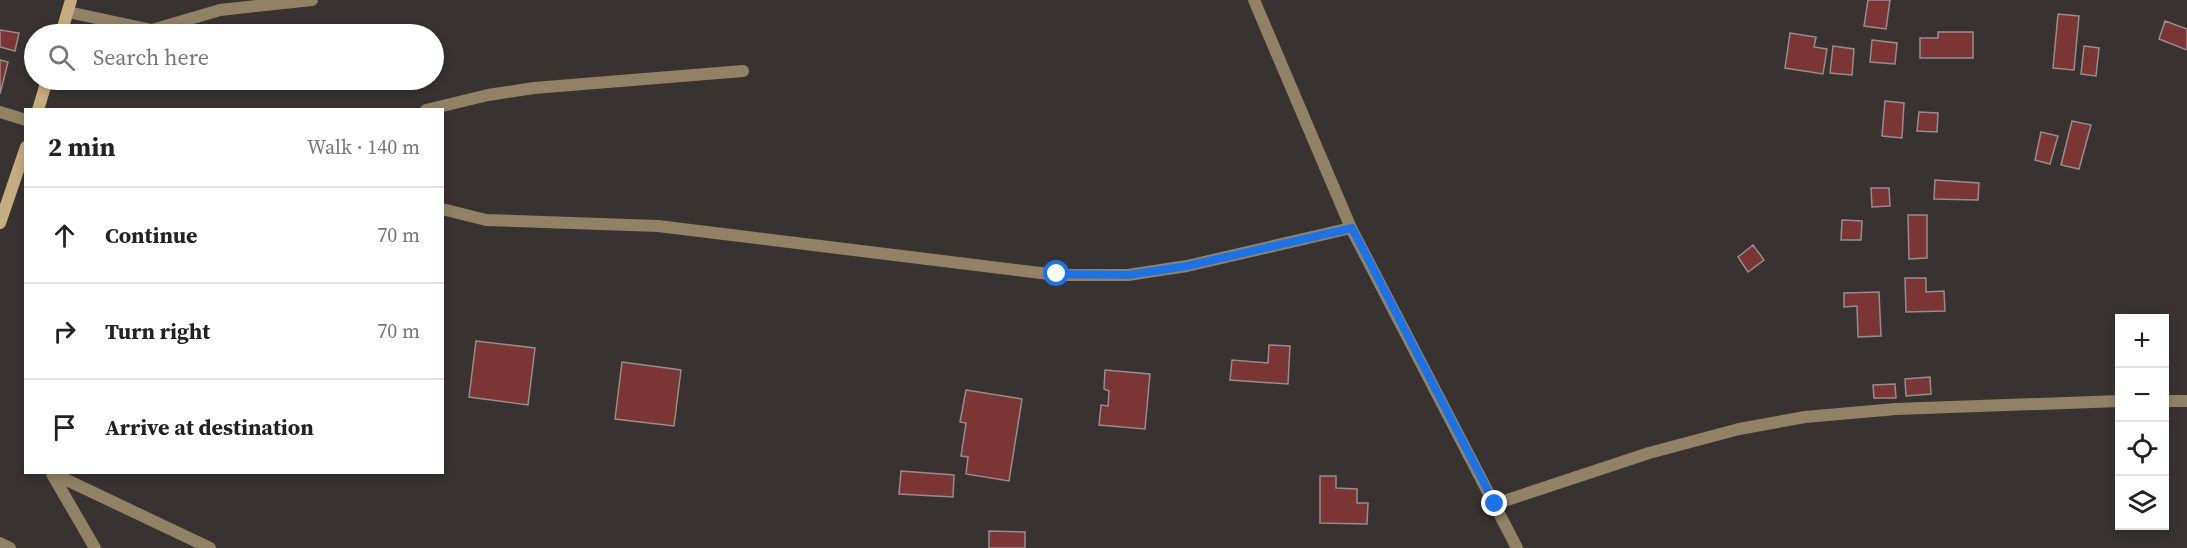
<!DOCTYPE html>
<meta charset="utf-8">
<style>
body{margin:0;font-family:"Source Serif 4",serif;background:#f2f2f2;color:#222}
.controls{position:absolute;right:18px;bottom:18px;display:grid;overflow:hidden;border-radius:0px;box-shadow:0 3px 9px #0003}
.controls button{width:54px;height:54px;display:grid;place-items:center;padding:0;border:0;border-bottom:2px solid #e0e0e0;background:#fff;color:#222;font:30px sans-serif}
.stop{position:absolute;width:18px;height:18px;margin:-14px;border:4px solid #1a73e8;border-radius:50%;background:#fff}
.stop.end{background:#1a73e8;border-color:#fff;box-shadow:0 2px 6px #0008}
.list{margin:0;padding:0;list-style:none}
h2{display:flex;justify-content:space-between;align-items:center;height:78px;margin:0;padding:0 24px;font-size:26px}
h2 small{font-size:20px;font-weight:400;color:#767676}
.list li{display:grid;grid-template-columns:39px 1fr auto;gap:18px;align-items:center;box-sizing:border-box;height:96px;padding:0 24px;border-top:2px solid #e0e0e0}
.list b{display:block;font-size:22px;white-space:nowrap}
.list em{font-size:20px;font-style:normal;color:#767676}
.icon{flex:none;width:33px;height:33px;fill:none;stroke:currentColor;stroke-width:2;stroke-linecap:round;stroke-linejoin:round}
.map{position:relative;flex:none;width:2187px;height:548px;overflow:hidden}
.search{position:absolute;background:#fff;box-shadow:0 3px 9px #0003;left:24px;top:24px;width:420px;height:66px;display:flex;align-items:center;gap:15px;box-sizing:border-box;padding:0 21px;border-radius:33px;color:#767676;font-size:22px}
.panel{position:absolute;background:#fff;box-shadow:0 3px 9px #0003;left:24px;top:108px;width:420px;height:366px;border-radius:0px}
.map>svg:first-child{display:block}
.building{fill:#7c3535;stroke:#958d8d;stroke-width:1.5}
.lines{fill:none;stroke-linecap:round;stroke-linejoin:round}
.lane{stroke:#918265;stroke-width:12}
.street{stroke:#918265;stroke-width:12}
.secondary{stroke:#c6ad7f;stroke-width:12}
.route{stroke:#1a73e8;stroke-width:8}
</style>
<div class="map">
<svg width="2187" height="548" viewBox="0 0 2187 548">
<rect width="100%" height="100%" fill="#383330"/>
<path class="building" d="M1868 0H1890L1886 29 1864 26Z
M2058 14 2079 16 2074 70 2053 68Z
M2165 21 2187 29V50L2159 39Z
M0 30 19 33 15 51 0 47Z
M1938 32H1973V58H1920V38H1938Z
M1790 33 1816 37 1814 47 1827 49 1823 74 1785 68Z
M1872 40 1897 43 1895 64 1870 62Z
M1833 46 1854 49 1852 75 1830 73Z
M2084 46 2099 48 2096 76 2081 74Z
M0 60 8 62 0 94Z
M1885 101 1904 103 1902 138 1882 136Z
M1919 112 1938 113 1937 132 1917 131Z
M2072 121 2091 125 2079 169 2061 165Z
M2041 132 2058 136 2050 164 2035 160Z
M1935 180 1979 183 1978 200 1934 199Z
M1871 188H1889L1890 206 1872 207Z
M1908 215H1927V258L1909 259Z
M1842 220 1862 221 1861 240H1841Z
M1753 245 1764 260 1748 272 1738 257Z
M1905 278H1926V292L1944 291 1945 311 1906 312Z
M1879 292 1881 336 1858 337 1857 306 1844 307V293Z
M476 341 535 348 528 405 469 397Z
M1269 345 1290 346 1288 384 1230 380 1232 360 1268 363Z
M622 362 681 370 674 426 615 419Z
M1105 370 1150 374 1145 429 1099 425 1101 405 1108 406 1109 391 1104 389Z
M1930 377 1931 394 1906 396 1905 379Z
M1895 384 1896 398H1874L1873 385Z
M966 390 1022 399 1009 481 966 474 968 457 961 456 966 423 960 422Z
M901 471 954 475 953 497 899 494Z
M1320 476H1336V488L1357 489V503H1368L1367 524 1320 523Z
M989 531 1025 532V548H989Z"/>
<g class="lines">
<path class="lane" d="M68 12 152 30 220 10 312 0
M426 110 488 95 534 88 743 71
M0 112 26 120
M442 209 486 220 658 226 1057 275H1128L1187 266 1351 228
M52 473 210 548
M52 474 95 548"/>
<path class="street" d="M1254 0 1351 228 1517 548
M2164 401H2187
M1495 504 1649 453 1739 429 1805 417 1896 409 2120 401
M0 543 10 548"/>
<path class="secondary" d="M61 34 71 0
M38 110 47 80
M0 223 26 147"/>
</g>
<g class="lines">
<path class="route" d="M1057 274 1128 275 1187 266 1352 228 1495 504"/>
</g>
</svg>
<div class="controls">
<button>+</button>
<button>−</button>
<button><svg class="icon" aria-label="locate" viewBox="0 0 24 24"><circle cx="12" cy="12" r="6"/><path d="M12 2v4M12 18v4M2 12h4M18 12h4"/></svg></button>
<button><svg class="icon" aria-label="layers" viewBox="0 0 24 24"><path d="M12 4l9 5-9 5-9-5zM3 14l9 5 9-5"/></svg></button>
</div>
<div class="stop" style="left:1057px;top:274px"></div>
<div class="stop end" style="left:1495px;top:504px"></div>
<div class="search"><svg class="icon" aria-label="search" viewBox="0 0 24 24"><circle cx="10" cy="10" r="6"/><path d="M15 15l6 6"/></svg>Search here</div>
<section class="panel">
<h2>2 min<small>Walk · 140 m</small></h2>
<ul class="list">
<li><svg class="icon" aria-label="ahead" viewBox="0 0 24 24"><path d="M12 20V5M6 11l6-6 6 6"/></svg><div><b>Continue</b></div><em>70 m</em></li>
<li><svg class="icon" aria-label="right" viewBox="0 0 24 24"><path d="M7 20v-9h11M14 6l5 5-5 5"/></svg><div><b>Turn right</b></div><em>70 m</em></li>
<li><svg class="icon" aria-label="arrive" viewBox="0 0 24 24"><path d="M6 21V4h12l-3 4 3 4H6"/></svg><div><b>Arrive at destination</b></div></li>
</ul>
</section>
</div>
